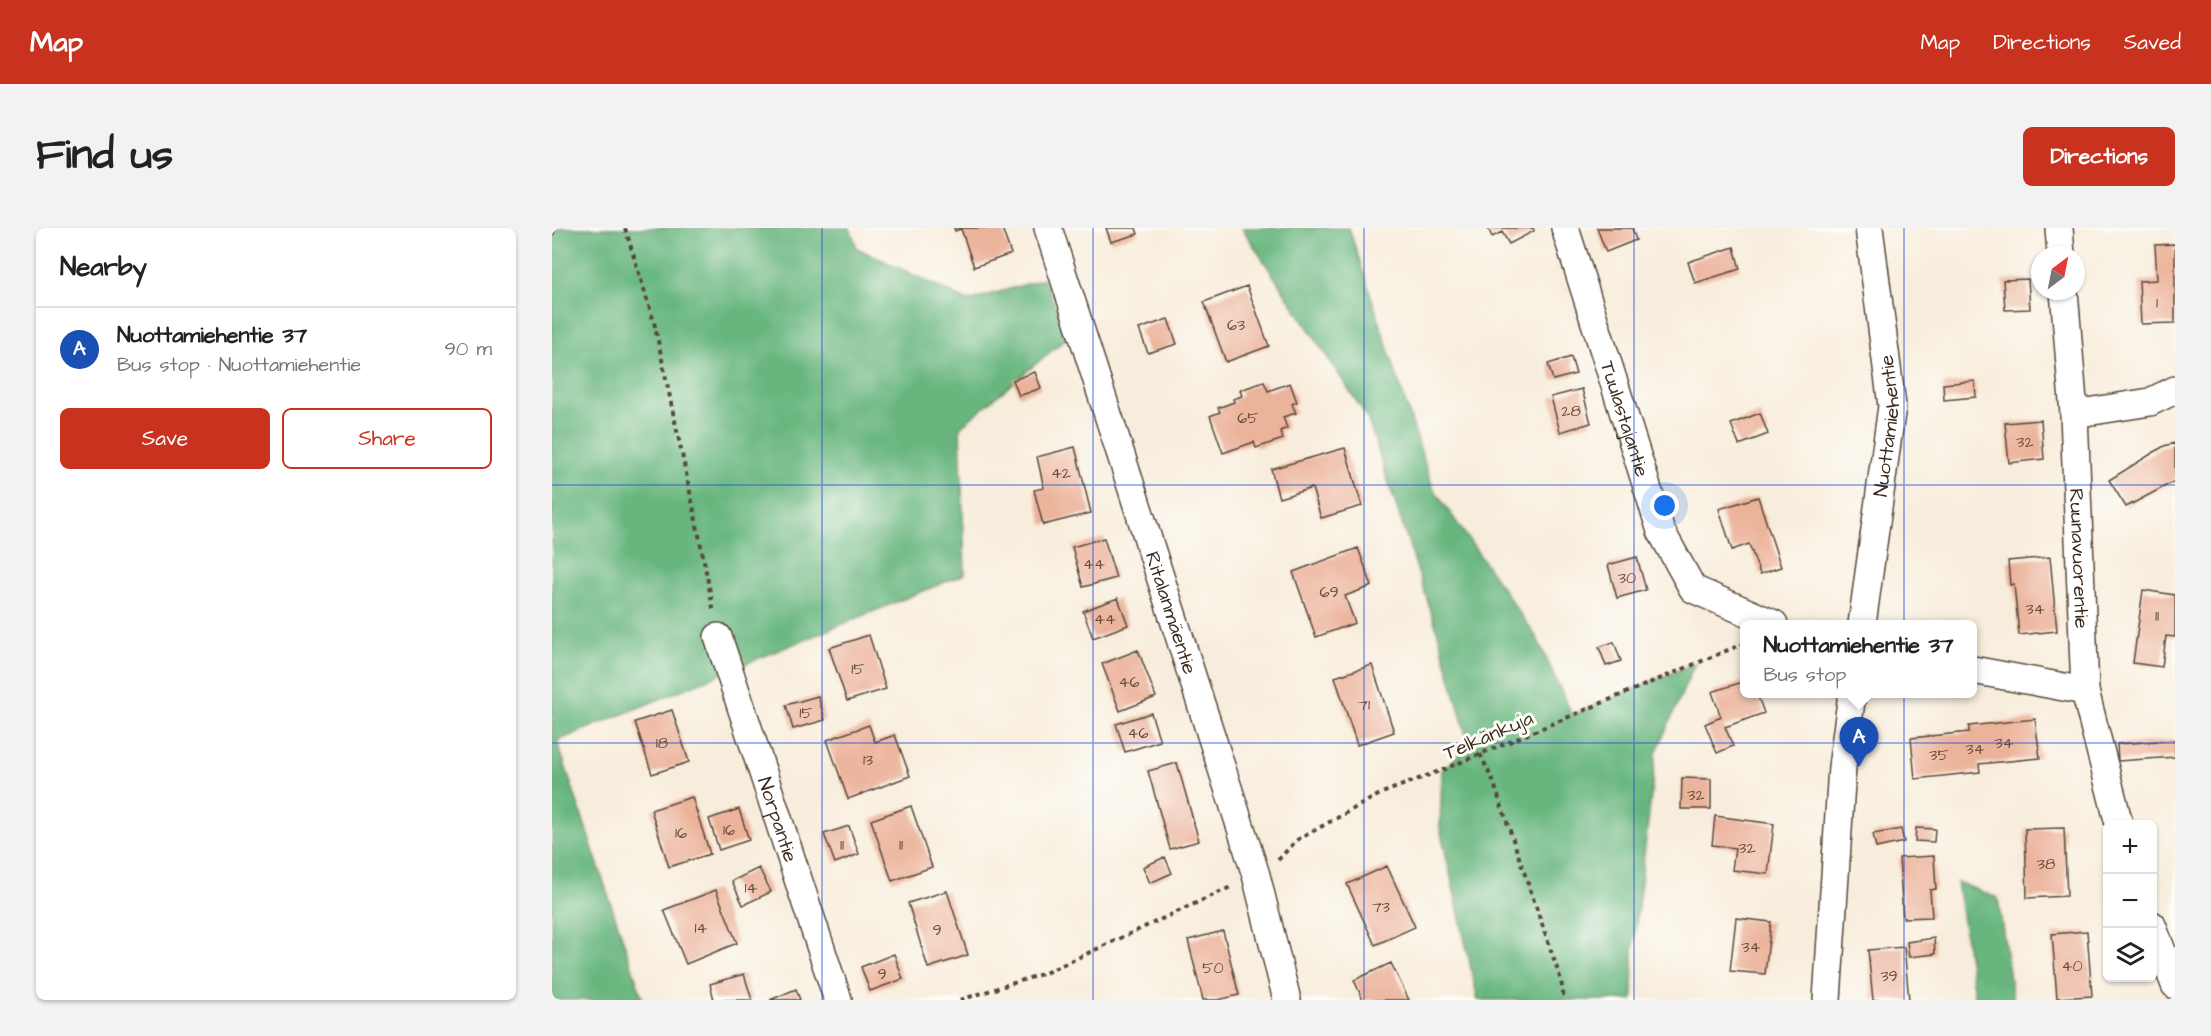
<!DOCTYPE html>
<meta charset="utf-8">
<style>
body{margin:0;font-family:"Architects Daughter",sans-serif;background:#f2f2f2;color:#222}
.controls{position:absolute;right:18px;bottom:18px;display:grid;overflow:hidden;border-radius:9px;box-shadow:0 2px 4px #0004}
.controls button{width:54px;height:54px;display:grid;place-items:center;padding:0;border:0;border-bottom:2px solid #e0e0e0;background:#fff;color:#222;font:30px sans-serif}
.compass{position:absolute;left:1479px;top:18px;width:54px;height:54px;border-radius:50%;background:#fff;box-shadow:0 2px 4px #0004;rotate:32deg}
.you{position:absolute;left:1113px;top:278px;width:21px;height:21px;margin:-15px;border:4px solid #fff;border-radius:50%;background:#1a73e8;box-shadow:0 0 0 9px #1a73e833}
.badge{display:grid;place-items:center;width:39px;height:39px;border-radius:50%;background:#c8321e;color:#fff;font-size:20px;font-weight:700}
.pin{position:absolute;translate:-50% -50px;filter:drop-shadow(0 2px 3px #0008)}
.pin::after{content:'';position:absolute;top:32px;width:21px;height:18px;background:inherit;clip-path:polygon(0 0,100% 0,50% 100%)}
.popup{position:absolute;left:1188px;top:392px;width:237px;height:78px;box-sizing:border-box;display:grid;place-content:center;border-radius:9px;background:#fff;filter:drop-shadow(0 2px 4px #0005);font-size:20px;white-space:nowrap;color:#767676}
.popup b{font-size:22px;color:#222}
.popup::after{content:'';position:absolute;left:50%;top:100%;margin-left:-12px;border:12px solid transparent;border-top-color:#fff}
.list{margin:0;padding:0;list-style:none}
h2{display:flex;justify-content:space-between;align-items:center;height:78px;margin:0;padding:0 24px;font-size:26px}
h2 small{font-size:20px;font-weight:400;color:#767676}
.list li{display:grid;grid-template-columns:39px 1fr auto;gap:18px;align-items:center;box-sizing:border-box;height:84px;padding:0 24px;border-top:2px solid #e0e0e0}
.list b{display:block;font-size:22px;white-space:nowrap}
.list p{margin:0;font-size:20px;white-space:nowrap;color:#767676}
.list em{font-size:20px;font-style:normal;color:#767676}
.actions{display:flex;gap:12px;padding:18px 24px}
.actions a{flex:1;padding:14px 0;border:2px solid #c8321e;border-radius:9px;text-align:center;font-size:21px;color:#c8321e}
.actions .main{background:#c8321e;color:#fff}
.icon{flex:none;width:33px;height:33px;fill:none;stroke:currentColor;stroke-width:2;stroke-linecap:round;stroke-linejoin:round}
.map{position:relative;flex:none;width:1623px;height:772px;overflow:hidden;border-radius:9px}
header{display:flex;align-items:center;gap:36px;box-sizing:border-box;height:84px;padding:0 30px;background:#c8321e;color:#fff}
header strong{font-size:28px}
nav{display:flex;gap:33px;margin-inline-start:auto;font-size:21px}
.intro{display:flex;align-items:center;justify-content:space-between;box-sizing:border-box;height:144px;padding:0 36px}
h1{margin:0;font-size:42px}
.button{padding:15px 27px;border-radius:9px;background:#c8321e;color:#fff;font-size:21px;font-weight:700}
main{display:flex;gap:36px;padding:0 36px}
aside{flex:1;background:#fff;border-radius:9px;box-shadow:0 2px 4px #0004}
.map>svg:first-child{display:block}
.forest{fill:#68b67e;stroke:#52704e;stroke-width:1.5}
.building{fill:#ecb39b}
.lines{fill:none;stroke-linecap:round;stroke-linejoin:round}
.minor-casing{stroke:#57473a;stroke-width:30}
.path{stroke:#57473a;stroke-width:4;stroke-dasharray:4.5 4.5;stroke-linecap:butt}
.minor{stroke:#fff;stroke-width:27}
.grid{fill:none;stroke:#1d4ed8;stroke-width:1.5;stroke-opacity:0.55}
.labels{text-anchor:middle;stroke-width:6;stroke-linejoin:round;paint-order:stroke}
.number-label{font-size:16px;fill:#674c3d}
.street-label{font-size:20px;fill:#3b2a1e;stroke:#fdfcf7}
</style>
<header>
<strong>Map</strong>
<nav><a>Map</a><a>Directions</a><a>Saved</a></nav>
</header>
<div class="intro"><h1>Find us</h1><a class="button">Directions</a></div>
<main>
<aside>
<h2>Nearby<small></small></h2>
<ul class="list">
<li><span class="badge" style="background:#1a4fb4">A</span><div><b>Nuottamiehentie 37</b><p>Bus stop · Nuottamiehentie</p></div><em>90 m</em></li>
</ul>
<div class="actions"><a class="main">Save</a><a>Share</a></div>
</aside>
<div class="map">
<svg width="1623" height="772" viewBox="0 0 1623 772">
<rect width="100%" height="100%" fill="#fdfcf7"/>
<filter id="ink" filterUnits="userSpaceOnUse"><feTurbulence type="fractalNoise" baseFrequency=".0167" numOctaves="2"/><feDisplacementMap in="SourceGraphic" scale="12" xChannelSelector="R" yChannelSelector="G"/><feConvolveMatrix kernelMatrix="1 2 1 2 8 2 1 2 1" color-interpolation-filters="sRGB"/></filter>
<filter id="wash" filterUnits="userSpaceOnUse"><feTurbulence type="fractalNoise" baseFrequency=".008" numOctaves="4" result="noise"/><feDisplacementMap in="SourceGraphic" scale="24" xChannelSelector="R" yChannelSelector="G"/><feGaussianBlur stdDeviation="1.35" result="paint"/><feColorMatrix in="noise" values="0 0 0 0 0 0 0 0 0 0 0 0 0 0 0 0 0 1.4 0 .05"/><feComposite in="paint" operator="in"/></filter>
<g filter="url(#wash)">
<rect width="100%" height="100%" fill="#f8eddc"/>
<path class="forest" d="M0 0H298L305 20 416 73 492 51 516 109 408 199 413 346 5 513 91 772H0Z
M690 0H797L881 260 985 410 1020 487 1143 435 1104 525 1081 722V772H926L888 600 890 542 917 517 886 405 815 189Z
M1405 654 1446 670 1461 772H1423Z"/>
<g id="blocks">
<path class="building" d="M402 0H450L459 26 422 39 409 1 403 3Z
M554 0H584L586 6 559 14Z
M936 0H981L982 3 957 16 950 4 940 9Z
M1045 0H1080L1084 12 1054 24Z
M1623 16V95L1589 96 1587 53 1605 52 1603 17Z
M1182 19 1188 41 1143 55 1136 34Z
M1476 51 1478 81 1453 82 1451 52Z
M695 58 717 118 674 134 652 74Z
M616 91 625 116 596 125 587 101Z
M1019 129 1024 146 1001 152 996 136Z
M483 144 489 160 467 168 461 152Z
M1423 153 1424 169 1392 172 1391 156Z
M712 154 716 163 738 155 745 174 740 176 744 185 731 189 735 200 728 203 731 211 704 220 702 214 671 225 658 188 668 184 666 180 682 174 681 171 690 168 688 162Z
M1030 161 1039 195 1008 204 999 169Z
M1208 185 1216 206 1187 217 1179 196Z
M1489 192 1492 231 1457 235 1453 195Z
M1623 215V253L1574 279 1557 252 1612 218Z
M523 219 539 285 491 297 482 262 492 260 485 229Z
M793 220 810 278 769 290 760 260 727 270 719 241Z
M1206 269 1229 339 1208 346 1197 316 1180 322 1167 281Z
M552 310 564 350 531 359 520 319Z
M806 320 820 358 793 368 803 395 764 409 741 344Z
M1085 329 1094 362 1065 370 1056 337Z
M1498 329 1505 403 1467 407 1462 356 1458 357 1456 333Z
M1591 362 1623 367V409L1614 408 1610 439 1581 435Z
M566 370 576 397 541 410 531 383Z
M317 407 334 461 295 473 277 420Z
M1062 414 1069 433 1054 438 1047 419Z
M586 422 604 469 568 483 550 436Z
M820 437 842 504 805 517 783 449Z
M1193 453V466H1205L1212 485 1173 499 1181 518 1165 525 1153 496 1169 489 1160 464Z
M266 468 273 492 241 501 234 477Z
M120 482 137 534 100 546 83 494Z
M599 485 608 513 573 524 564 496Z
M1483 491 1488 530 1427 536 1428 544 1363 551 1359 510 1417 504V498Z
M317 497 323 514 343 507 358 548 296 571 275 512Z
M1623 512V529L1566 533 1565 516Z
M625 535 647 613 618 621 596 543Z
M1130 550 1159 551V581H1129Z
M140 569 158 626 117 639 99 582Z
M359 578 380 639 340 653 319 592Z
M187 581 197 612 167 622 157 591Z
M1163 588 1222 596 1216 646 1180 642 1183 620 1160 617Z
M297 598 307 626 283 635 272 606Z
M1364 600 1383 601 1382 614 1363 613Z
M1512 600 1515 668 1475 670 1473 601Z
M1349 601 1352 614 1324 620 1321 606Z
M1382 628 1384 661 1378 662 1380 689 1351 690 1347 630Z
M613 629 620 645 598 655 591 639Z
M835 638 863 699 823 717 795 656Z
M207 640 219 664 191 677 180 653Z
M164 662 185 715 134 736 112 682Z
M395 663 416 727 376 740 356 675Z
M1184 690 1219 694 1213 746 1178 743Z
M671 703 687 767 666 772H651L636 712Z
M1535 703 1540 768 1505 770 1500 706Z
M1382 710 1383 726 1357 729 1355 714Z
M1352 719 1357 772H1321L1316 722Z
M342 726 351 751 318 763 309 739Z
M839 735 857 772H811L802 752Z
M192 746 200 772H162L158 756Z
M244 761 248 772H218Z"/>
</g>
</g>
<g filter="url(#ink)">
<use href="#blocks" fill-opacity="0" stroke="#57473a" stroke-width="1.5"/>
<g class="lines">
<g class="minor-casing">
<g id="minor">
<path id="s1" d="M496 0 704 647 735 772"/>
<path id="s2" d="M1013 0 1109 303 1141 361 1222 396"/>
<path d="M1507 0 1509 27"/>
<path id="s3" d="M1512 63 1522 186 1533 463 1567 596"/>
<path d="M1522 186 1598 174 1623 162"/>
<path id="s4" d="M1310 396 1340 178 1317 0"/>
<path id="s5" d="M166 409 286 772"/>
<path d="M1421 442 1533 463"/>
<path d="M1600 697 1623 757"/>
<path d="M1275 772 1290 539 1300 466"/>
</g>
</g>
<path class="path" d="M73 0 102 94 145 297 162 385
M0 7 3 0
M928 526 941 553 1009 752 1012 772
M726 632 745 612 830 565 890 542 1193 415
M408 772 493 745 681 658"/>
<use href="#minor" class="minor"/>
</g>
</g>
<path class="grid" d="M270 0V772M541 0V772M812 0V772M1082 0V772M1352 0V772M0 257H1623M0 515H1623"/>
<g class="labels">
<g class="number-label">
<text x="1605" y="80">1</text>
<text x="684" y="102">63</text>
<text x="1019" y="188">28</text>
<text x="696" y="195">65</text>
<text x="1473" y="219">32</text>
<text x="509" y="250">42</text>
<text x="542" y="341">44</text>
<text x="1075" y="355">30</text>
<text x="777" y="369">69</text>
<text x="1483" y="386">34</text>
<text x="1605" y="393">11</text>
<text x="553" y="396">44</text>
<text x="306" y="446">15</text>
<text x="577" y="459">46</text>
<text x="812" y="482">71</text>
<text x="254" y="490">15</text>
<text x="586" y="510">46</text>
<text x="110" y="520">18</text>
<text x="1452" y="520">34</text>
<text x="1423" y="526">34</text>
<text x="1387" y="532">35</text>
<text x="316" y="537">13</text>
<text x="1144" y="572">32</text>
<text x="177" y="607">16</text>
<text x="129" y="610">16</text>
<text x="290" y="622">11</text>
<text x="349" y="622">11</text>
<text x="1195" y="625">32</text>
<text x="1494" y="641">38</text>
<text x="199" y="665">14</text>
<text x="829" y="684">73</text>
<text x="149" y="705">14</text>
<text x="385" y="707">9</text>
<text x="1199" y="724">34</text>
<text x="1520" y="743">40</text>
<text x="661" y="745">50</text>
<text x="330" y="751">9</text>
<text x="1337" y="753">39</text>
</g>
<g class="street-label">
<text dy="7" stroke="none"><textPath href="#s2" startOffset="200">Tuulastajantie</textPath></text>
<text dy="7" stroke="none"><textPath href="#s4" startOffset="200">Nuottamiehentie</textPath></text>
<text dy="7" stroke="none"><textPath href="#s3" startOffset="268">Ruunavuorentie</textPath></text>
<text dy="7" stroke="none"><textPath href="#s1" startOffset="404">Ritalanmäentie</textPath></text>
<text transform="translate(936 507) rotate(-23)" y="7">Telkänkuja</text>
<text dy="7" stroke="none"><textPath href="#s5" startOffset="192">Norpantie</textPath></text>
</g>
</g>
</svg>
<div class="controls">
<button>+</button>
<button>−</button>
<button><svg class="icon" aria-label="layers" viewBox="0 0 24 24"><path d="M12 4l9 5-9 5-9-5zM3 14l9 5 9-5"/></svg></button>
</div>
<svg class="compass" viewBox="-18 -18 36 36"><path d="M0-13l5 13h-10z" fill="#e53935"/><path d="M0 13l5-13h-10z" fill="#767676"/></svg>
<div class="you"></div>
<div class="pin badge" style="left:1307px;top:539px;background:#1a4fb4">A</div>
<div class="popup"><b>Nuottamiehentie 37</b>Bus stop</div>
</div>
</main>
